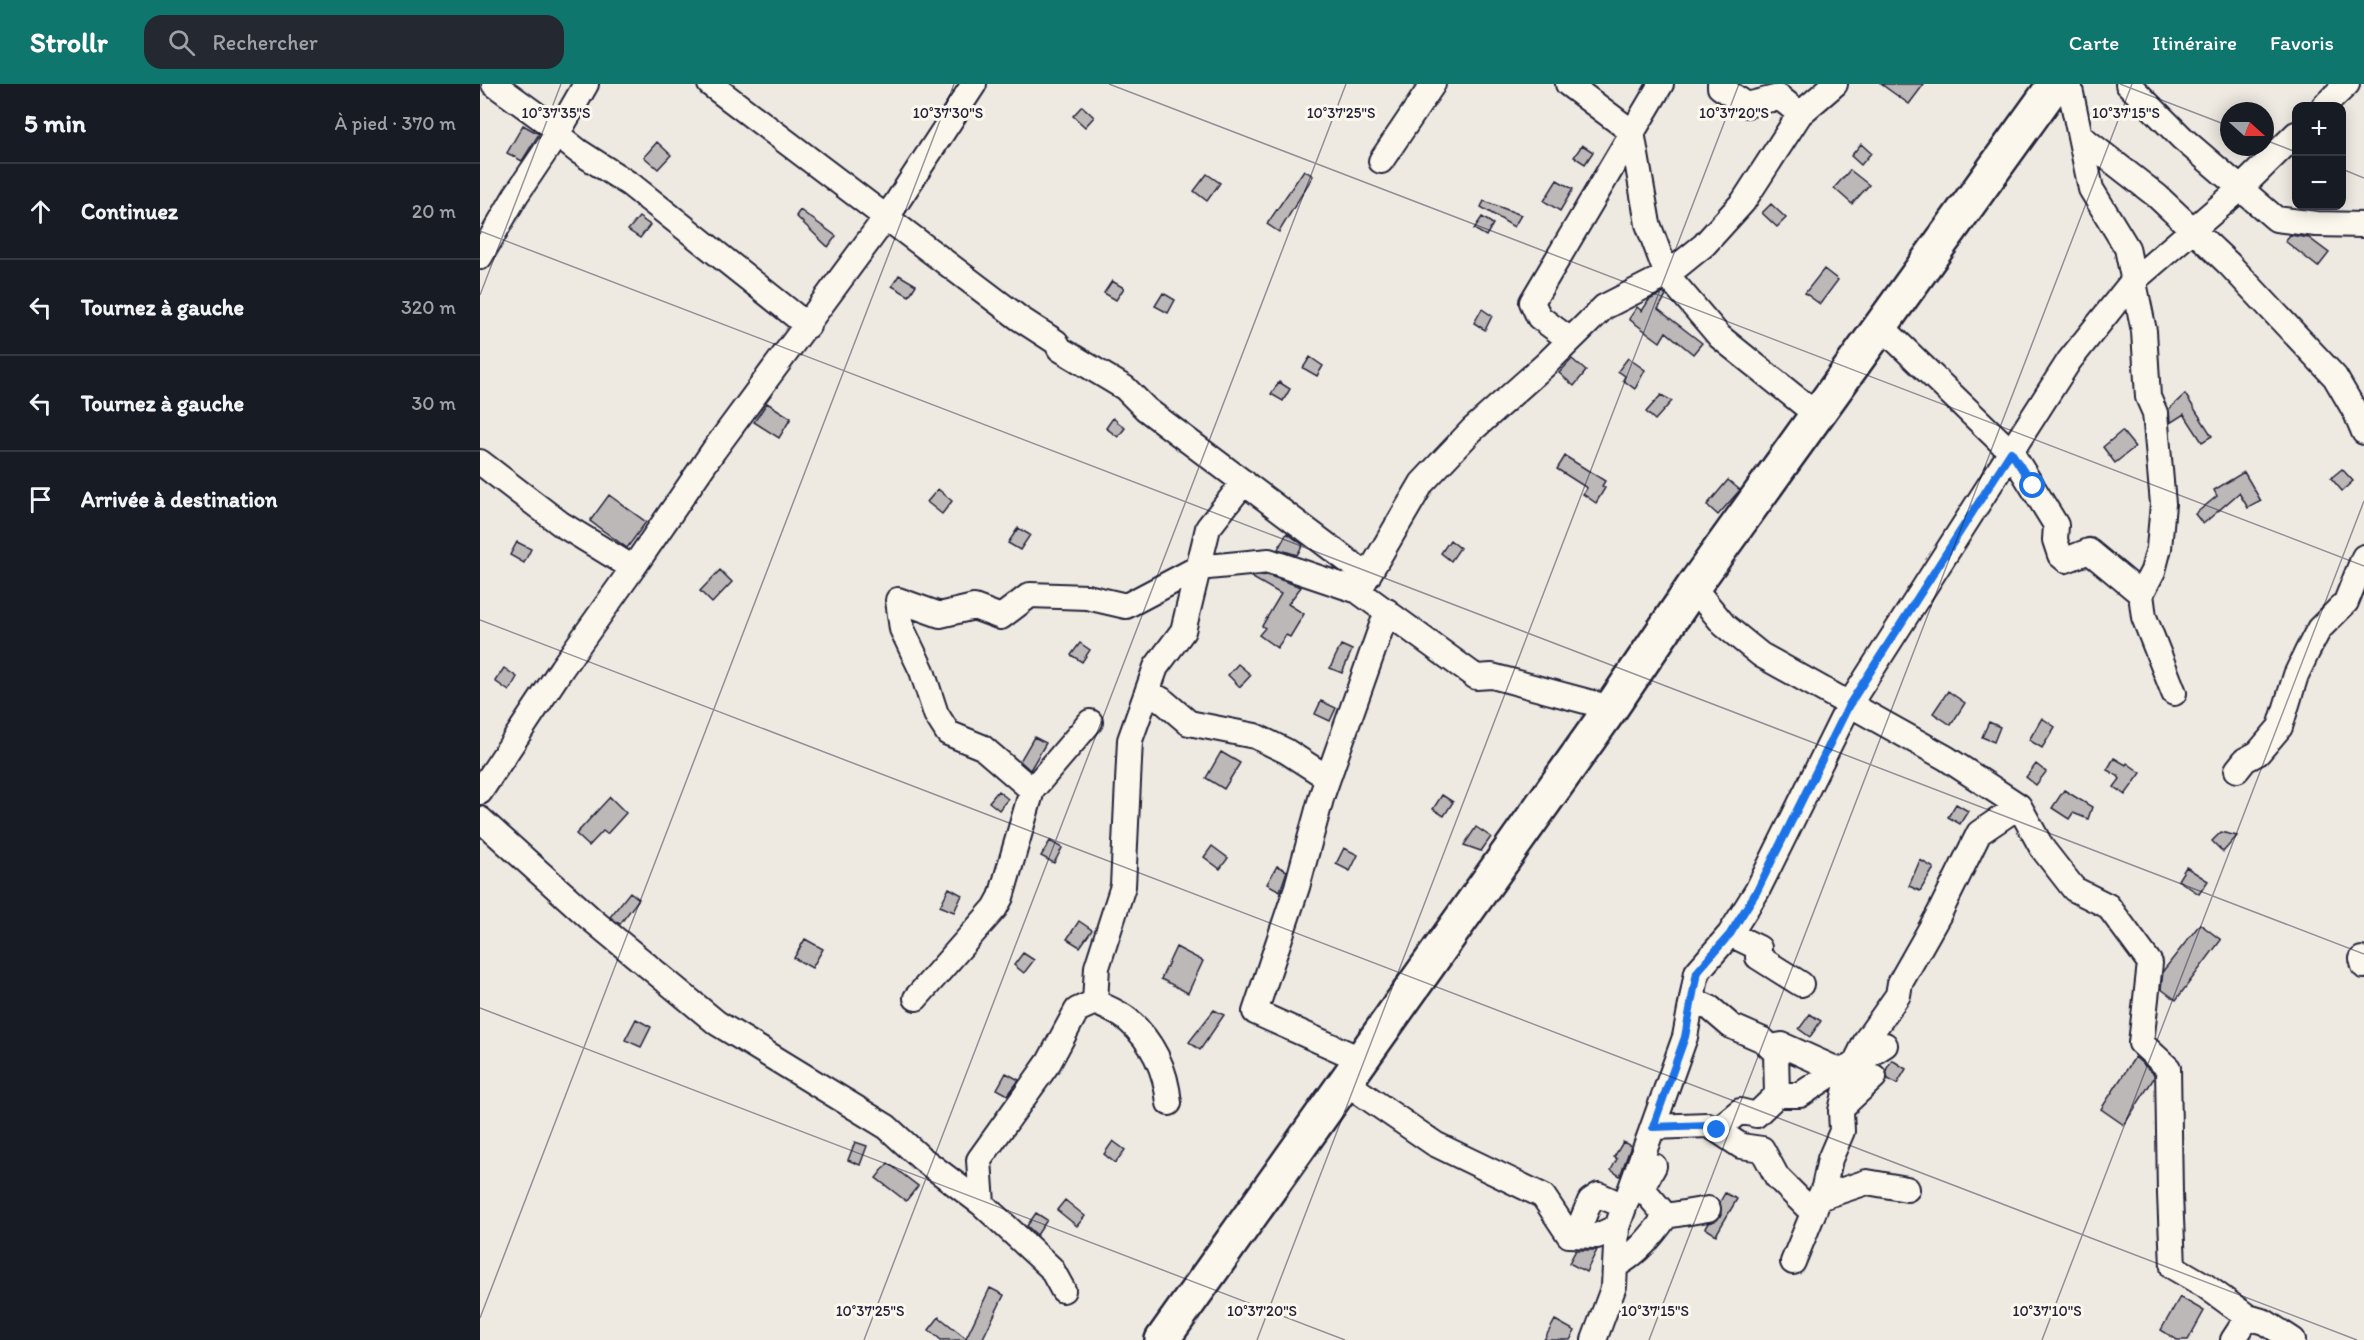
<!DOCTYPE html>
<html lang="fr">
<meta charset="utf-8">
<style>
body{margin:0;font-family:Itim,sans-serif;background:#242831;color:#f1f3f6}
.controls{position:absolute;right:18px;top:18px;display:grid;overflow:hidden;border-radius:12px;box-shadow:0 3px 15px #0003}
.controls button{width:54px;height:54px;display:grid;place-items:center;padding:0;border:0;border-bottom:2px solid #363941;background:#171b24;color:#f1f3f6;font:30px sans-serif}
.compass{position:absolute;left:1740px;top:18px;width:54px;height:54px;border-radius:50%;background:#171b24;box-shadow:0 3px 15px #0003;rotate:111deg}
.stop{position:absolute;width:18px;height:18px;margin:-14px;border:4px solid #1a73e8;border-radius:50%;background:#fff}
.stop.end{background:#1a73e8;border-color:#fff;box-shadow:0 2px 6px #0008}
.list{margin:0;padding:0;list-style:none}
h2{display:flex;justify-content:space-between;align-items:center;height:78px;margin:0;padding:0 24px;font-size:26px}
h2 small{font-size:20px;font-weight:400;color:#9ea1a6}
.list li{display:grid;grid-template-columns:39px 1fr auto;gap:18px;align-items:center;box-sizing:border-box;height:96px;padding:0 24px;border-top:2px solid #363941}
.list b{display:block;font-size:22px;white-space:nowrap}
.list em{font-size:20px;font-style:normal;color:#9ea1a6}
.icon{flex:none;width:33px;height:33px;fill:none;stroke:currentColor;stroke-width:2;stroke-linecap:round;stroke-linejoin:round}
.map{position:relative;flex:none;width:1884px;height:1256px;overflow:hidden}
header{display:flex;align-items:center;gap:36px;box-sizing:border-box;height:84px;padding:0 30px;background:#0f766e;color:#fff}
header strong{font-size:28px}
nav{display:flex;gap:33px;margin-inline-start:auto;font-size:21px}
.search{width:420px;height:54px;background:#242831;display:flex;align-items:center;gap:15px;box-sizing:border-box;padding:0 21px;border-radius:18px;color:#9ea1a6;font-size:22px}
main{display:flex}
aside{flex:1;background:#171b24}
.map>svg:first-child{display:block}
.building{fill:#bcb8b8;stroke:#22223b;stroke-width:1.5}
.lines{fill:none;stroke-linecap:round;stroke-linejoin:round}
.minor-casing{stroke:#22223b;stroke-width:28}
.highway-casing{stroke:#22223b;stroke-width:38}
.minor{stroke:#fbf7ec;stroke-width:24}
.highway{stroke:#fbf7ec;stroke-width:33}
.route{stroke:#1a73e8;stroke-width:8}
.ticks{fill:none;stroke:#22223b;stroke-width:1.5;stroke-opacity:0.45}
.ticks-label{font-size:15px;text-anchor:middle;fill:#22223b;stroke:#fbf7ec;stroke-width:6;stroke-linejoin:round;paint-order:stroke}
</style>
<header>
<strong>Strollr</strong>
<div class="search"><svg class="icon" aria-label="search" viewBox="0 0 24 24"><circle cx="10" cy="10" r="6"/><path d="M15 15l6 6"/></svg>Rechercher</div>
<nav><a>Carte</a><a>Itinéraire</a><a>Favoris</a></nav>
</header>
<main>
<aside>
<h2>5 min<small>À pied · 370 m</small></h2>
<ul class="list">
<li><svg class="icon" aria-label="ahead" viewBox="0 0 24 24"><path d="M12 20V5M6 11l6-6 6 6"/></svg><div><b>Continuez</b></div><em>20 m</em></li>
<li><svg class="icon" aria-label="left" viewBox="0 0 24 24"><path d="M17 20v-9H6M10 6l-5 5 5 5"/></svg><div><b>Tournez à gauche</b></div><em>320 m</em></li>
<li><svg class="icon" aria-label="left" viewBox="0 0 24 24"><path d="M17 20v-9H6M10 6l-5 5 5 5"/></svg><div><b>Tournez à gauche</b></div><em>30 m</em></li>
<li><svg class="icon" aria-label="arrive" viewBox="0 0 24 24"><path d="M6 21V4h12l-3 4 3 4H6"/></svg><div><b>Arrivée à destination</b></div></li>
</ul>
</aside>
<div class="map">
<svg width="1884" height="1256" viewBox="0 0 1884 1256">
<rect width="100%" height="100%" fill="#eeeae2"/>
<filter id="ink" filterUnits="userSpaceOnUse"><feTurbulence type="fractalNoise" baseFrequency=".0167" numOctaves="2"/><feDisplacementMap in="SourceGraphic" scale="12" xChannelSelector="R" yChannelSelector="G"/><feConvolveMatrix kernelMatrix="1 2 1 2 8 2 1 2 1" color-interpolation-filters="sRGB"/></filter>
<g filter="url(#ink)">
<path class="building" d="M1401 0H1444L1429 20Z
M602 22 614 33 605 43 593 32Z
M43 41 59 50 42 77 27 69Z
M177 58 191 71 178 85 164 73Z
M1381 60 1391 69 1381 81 1371 72Z
M1102 61 1113 68 1105 80 1094 73Z
M824 86 833 92 799 148 787 140Z
M1370 86 1389 101 1372 120 1354 104Z
M727 90 740 99 727 117 714 107Z
M1077 96 1093 105 1080 127 1064 117Z
M1004 117 1041 131 1034 143 1001 123Z
M1291 120 1306 134 1297 143 1282 129Z
M320 126 356 152 348 163 316 132Z
M159 133 170 141 160 154 148 146Z
M1002 133 1013 140 1006 152 994 145Z
M1810 151 1829 154 1849 169 1838 183 1805 157Z
M1344 185 1358 196 1340 220 1325 209Z
M419 191 436 201 429 212 412 202Z
M632 197 644 204 636 216 624 209Z
M683 209 695 216 688 229 675 222Z
M1183 209 1186 212 1178 225 1222 259 1213 270 1186 248 1180 258 1149 235 1157 223 1162 227 1169 216Z
M1002 225 1012 232 1005 246 994 239Z
M830 273 843 282 837 292 823 284Z
M1148 274 1165 286 1155 305 1143 296 1145 292 1138 287Z
M1092 275 1106 287 1094 302 1079 289Z
M799 298 810 305 803 317 791 310Z
M1705 310 1732 352 1722 358 1704 330 1690 339 1689 325Z
M1181 311 1192 317 1175 336 1166 328Z
M287 319 311 334 299 354 274 338Z
M633 334 645 344 638 353 626 344Z
M1642 347 1655 363 1635 379 1623 363Z
M1085 372 1125 397 1122 402 1125 404 1116 419 1103 410 1107 404 1077 385Z
M1862 385 1873 397 1862 407 1851 394Z
M1764 388 1781 417 1768 424 1759 409 1723 440 1715 430 1737 412 1734 406Z
M1248 396 1260 406 1238 431 1227 421Z
M458 405 472 417 462 430 447 418Z
M129 411 166 438 147 464 110 437Z
M538 444 550 451 540 466 528 459Z
M807 449 823 461 817 471 798 465Z
M970 456 980 464 971 477 961 469Z
M37 458 51 465 44 479 30 471Z
M240 486 252 498 232 519 220 507Z
M787 491 821 503 808 520 824 530 810 553 806 551 797 564 779 551 785 544 782 542 801 510 771 493Z
M600 559 610 566 602 578 591 571Z
M861 561 872 566 862 589 850 584Z
M758 580 771 591 760 603 748 591Z
M24 584 37 593 29 607 15 597Z
M1468 607 1485 619 1471 641 1453 629Z
M841 617 856 624 850 637 835 630Z
M1562 634 1575 643 1562 664 1549 656Z
M1509 638 1520 643 1514 658 1502 653Z
M554 653 566 659 550 686 540 677Z
M741 668 760 679 744 705 726 694Z
M1634 674 1646 681 1647 679 1661 689 1645 711 1634 703 1640 695 1638 692 1627 686Z
M1556 680 1566 688 1556 701 1546 693Z
M1584 706 1612 723 1608 735 1593 729 1589 735 1572 724Z
M518 707 528 715 519 726 509 718Z
M962 711 973 718 964 732 953 725Z
M130 713 146 729 127 750 123 747 109 762 96 750Z
M1476 720 1488 727 1480 740 1468 733Z
M996 743 1011 753 1001 767 984 761Z
M1741 748 1757 752 1743 768 1732 757Z
M570 757 582 764 574 779 561 772Z
M732 762 748 774 740 785 724 773Z
M864 764 878 771 870 787 856 780Z
M1440 776 1454 784 1440 807 1429 802Z
M797 782 807 787 800 807 787 800Z
M1706 783 1728 797 1719 810 1698 796Z
M469 804 482 811 474 828 460 822Z
M150 808 159 815 140 840 130 833Z
M599 837 612 846 600 863 587 855Z
M1720 840 1741 856 1696 916 1681 905 1683 887Z
M325 855 343 865 332 884 314 874Z
M696 863 723 877 708 909 681 895Z
M543 869 554 876 544 889 534 881Z
M734 926 744 931 720 966 709 958Z
M1330 930 1341 937 1330 953 1319 945Z
M156 935 171 943 161 963 145 956Z
M1655 973 1674 990V994L1644 1041 1621 1025Z
M1412 976 1426 985 1417 1000 1408 995 1406 986Z
M526 989 539 996 528 1011 517 1005Z
M633 1057 645 1066 635 1079 624 1070Z
M375 1058 387 1062 380 1081 368 1076Z
M1143 1058 1151 1062 1140 1092 1131 1086 1137 1075 1134 1073Z
M408 1079 438 1102 426 1117 396 1094Z
M1245 1109 1257 1115 1236 1151 1225 1144 1228 1139 1237 1136 1241 1131 1240 1118Z
M585 1116 605 1132 597 1142 577 1126Z
M556 1129 567 1136 557 1151 547 1142Z
M1096 1166H1117L1106 1188 1089 1179Z
M510 1204 524 1211 502 1256H461L449 1246 459 1233 486 1254Z
M1700 1213 1724 1227 1708 1256H1697L1681 1246Z
M1075 1236 1095 1247 1090 1256H1064Z"/>
<g class="lines">
<g class="minor-casing">
<path id="minor" d="M14 0 79 47 84 56 98 67 151 101 328 242
M230 0 539 234 576 258 580 265 645 304 666 325 888 492
M1088 0 1152 48 1168 140 1187 191 1240 253 1337 331
M1240 0V3L1267 21 1299 13 1320 30
M1589 0 1600 52 1677 112 1749 180 1855 293 1876 329 1884 348
M1648 0 1703 55 1796 135 1836 140 1884 141
M1844 22 1867 0
M1600 52 1611 105 1647 164 1664 247 1668 313 1675 329 1683 420 1679 464 1673 487 1661 510
M901 77 953 0
M0 173 36 111 79 47 106 0
M1401 242 1531 368 1576 441 1575 456 1580 471 1586 476 1609 467 1661 510 1664 533 1694 609
M1090 256 1059 233 1052 218 1181 0
M0 378 81 440 153 484 82 584 0 708
M153 484 234 366 415 121 494 0
M1213 503 1244 541 1281 571 1466 674 1539 722 1562 764 1594 805 1628 822 1670 879 1661 959 1688 984 1690 1110 1693 1183 1724 1201 1768 1233 1753 1256
M880 505 942 399 992 346 1065 281 1124 223 1187 191 1224 161 1263 118 1320 30 1355 0
M668 608 682 616 709 639 775 652 806 667 848 694
M1757 686 1765 676 1778 669 1800 643 1816 591 1827 568 1839 545 1866 518 1884 473
M552 706 502 663 468 649 456 630 442 587 422 545 418 516 460 531 494 523 521 533 550 511 607 513 646 522 718 484 789 477 878 507 996 593 1012 592 1131 624
M0 735 111 835 237 939 407 1043 441 1074 502 1120
M1250 850 1279 864 1278 873 1321 900
M1882 875 1884 882
M436 914 515 824 521 813 552 706 610 638
M1212 916 1230 924 1251 942 1283 956 1290 963 1302 961 1360 987
M615 918C625 923 639 928 648 936 673 958 686 986 689 1019
M1290 963 1296 968 1297 1011
M880 975 775 928 817 803 842 711 907 527
M865 998 955 1060 1063 1112 1089 1151 1117 1152 1137 1143
M1363 1022 1394 993
M1173 1043 1228 1041 1237 1046 1260 1027 1276 1031 1297 1011H1320L1350 991 1374 981 1405 961
M1237 1046 1261 1062 1282 1065 1297 1093 1326 1122 1336 1121
M1174 1082 1162 1104 1186 1132
M1339 1114 1387 1098 1427 1105
M1096 1151 1110 1117 1119 1111 1144 1122
M1313 1178 1344 1103 1350 1075 1362 1047 1361 1027 1369 991 1387 955 1418 911 1420 899 1459 830 1499 749 1539 722
M1135 1182C1157 1170 1172 1152 1186 1132L1228 1125
M583 1206 571 1184 502 1120 499 1076 569 978 597 926 615 918 617 883 643 802 650 656 676 583 703 547 728 444 764 398
M1768 1233 1785 1238 1813 1256
M1114 1256 1134 1202 1137 1143 1205 953 1217 888 1250 850 1277 807 1369 621 1589 277 1652 198 1760 105 1816 50"/>
</g>
<g class="highway-casing">
<path id="highway" d="M682 1256 1131 624 1213 503 1575 0"/>
</g>
<use href="#minor" class="minor"/>
<use href="#highway" class="highway"/>
</g>
</g>
<g class="lines" filter="url(#ink)">
<path class="route" d="M1237 1046 1228 1041 1173 1043 1205 953 1217 888 1250 850 1277 807 1369 621 1531 368 1553 402"/>
</g>
<path class="ticks" d="M629 0 1884 482M1640 0 1749 42M1785 56 1816 68M1862 85 1884 94M0 147 1884 870M0 211 81 0M0 536 1877 1256M0 924 865 1256M0 1234 474 0M384 1256 866 0M777 1256 1259 0M1169 1256 1652 0M1562 1256 1884 417"/>
<g class="ticks-label">
<text x="76" y="34">10°37'35"S</text>
<text x="468" y="34">10°37'30"S</text>
<text x="861" y="34">10°37'25"S</text>
<text x="1254" y="34">10°37'20"S</text>
<text x="1646" y="34">10°37'15"S</text>
<text x="390" y="1232">10°37'25"S</text>
<text x="782" y="1232">10°37'20"S</text>
<text x="1175" y="1232">10°37'15"S</text>
<text x="1567" y="1232">10°37'10"S</text>
</g>
</svg>
<div class="controls">
<button>+</button>
<button>−</button>
</div>
<svg class="compass" viewBox="-18 -18 36 36"><path d="M0-13l5 13h-10z" fill="#e53935"/><path d="M0 13l5-13h-10z" fill="#9ea1a6"/></svg>
<div class="stop" style="left:1553px;top:402px"></div>
<div class="stop end" style="left:1237px;top:1046px"></div>
</div>
</main>
